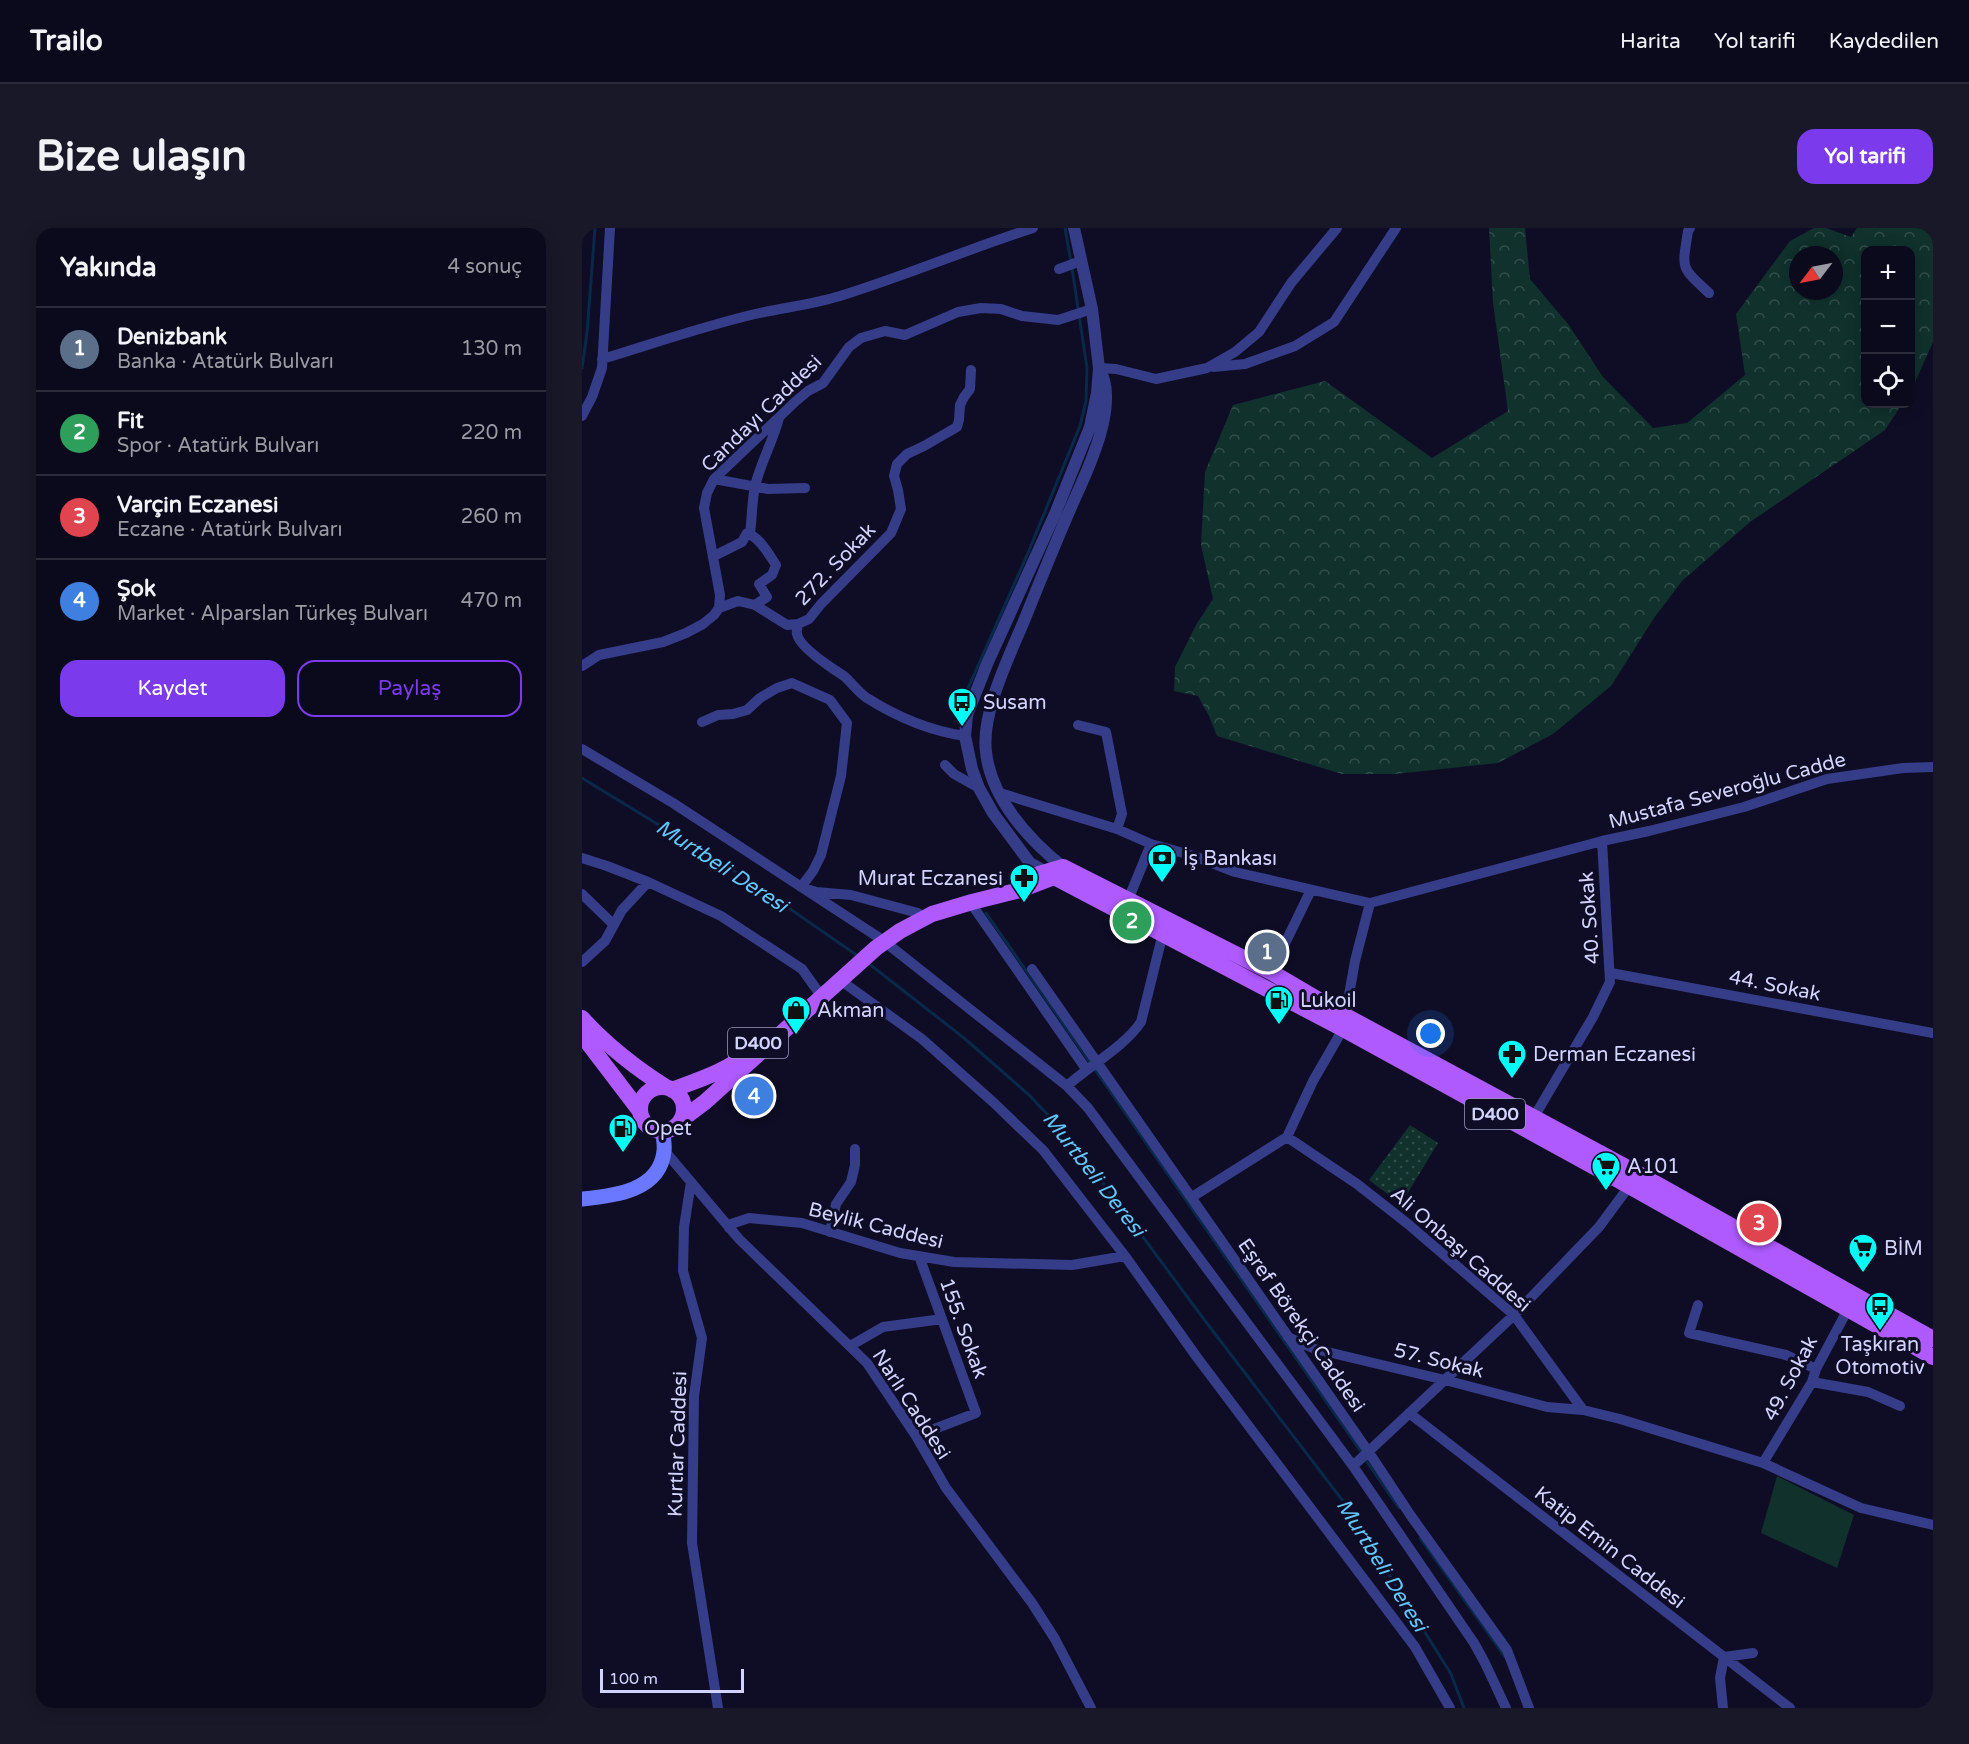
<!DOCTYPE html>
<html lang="tr">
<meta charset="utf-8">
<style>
body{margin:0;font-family:"Varela Round",sans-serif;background:#191829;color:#f1f3f6}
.controls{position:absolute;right:18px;top:18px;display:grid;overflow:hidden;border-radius:12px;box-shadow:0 3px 15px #0003}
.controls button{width:54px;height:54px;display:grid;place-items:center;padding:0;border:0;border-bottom:2px solid #2b2b3b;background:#0b0a1c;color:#f1f3f6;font:30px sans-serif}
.compass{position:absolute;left:1207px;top:18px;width:54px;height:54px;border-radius:50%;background:#0b0a1c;box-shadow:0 3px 15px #0003;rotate:238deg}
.scale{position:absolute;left:18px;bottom:15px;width:144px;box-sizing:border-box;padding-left:6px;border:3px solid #d3d3ff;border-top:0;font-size:16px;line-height:21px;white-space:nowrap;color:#d3d3ff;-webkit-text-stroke:4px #0f0d26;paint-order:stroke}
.you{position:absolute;left:849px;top:806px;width:21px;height:21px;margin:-15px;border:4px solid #fff;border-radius:50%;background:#1a73e8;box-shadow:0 0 0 9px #1a73e833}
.badge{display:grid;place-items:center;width:39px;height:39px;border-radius:50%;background:#7c3aed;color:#fff;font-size:20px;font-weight:700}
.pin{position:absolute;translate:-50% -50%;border:3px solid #fff;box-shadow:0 2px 6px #0006}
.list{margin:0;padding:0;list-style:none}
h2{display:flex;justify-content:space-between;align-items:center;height:78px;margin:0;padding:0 24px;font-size:26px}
h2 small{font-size:20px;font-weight:400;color:#9a9aa3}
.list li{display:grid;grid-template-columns:39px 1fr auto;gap:18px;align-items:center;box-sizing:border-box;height:84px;padding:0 24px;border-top:2px solid #2b2b3b}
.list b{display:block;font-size:22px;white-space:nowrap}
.list p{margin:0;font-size:20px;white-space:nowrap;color:#9a9aa3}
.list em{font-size:20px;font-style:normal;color:#9a9aa3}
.actions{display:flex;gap:12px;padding:18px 24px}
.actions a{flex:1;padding:14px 0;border:2px solid #7c3aed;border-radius:18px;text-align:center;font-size:21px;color:#7c3aed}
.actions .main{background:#7c3aed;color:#fff}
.icon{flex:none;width:33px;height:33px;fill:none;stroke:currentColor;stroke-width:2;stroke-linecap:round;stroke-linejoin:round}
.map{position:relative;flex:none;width:1351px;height:1480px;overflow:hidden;border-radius:18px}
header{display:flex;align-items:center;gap:36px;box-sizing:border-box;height:84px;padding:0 30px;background:#0b0a1c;border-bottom:2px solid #2b2b3b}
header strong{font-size:28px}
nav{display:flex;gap:33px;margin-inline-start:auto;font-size:21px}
.intro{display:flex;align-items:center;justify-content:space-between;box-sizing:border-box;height:144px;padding:0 36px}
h1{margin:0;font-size:42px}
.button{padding:15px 27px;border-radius:18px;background:#7c3aed;color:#fff;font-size:21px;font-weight:700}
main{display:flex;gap:36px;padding:0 36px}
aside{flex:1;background:#0b0a1c;border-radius:18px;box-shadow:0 3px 15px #0003}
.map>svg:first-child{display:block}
.forest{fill:url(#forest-crowns);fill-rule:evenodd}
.park{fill:#10312c}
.garden{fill:url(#garden-dots)}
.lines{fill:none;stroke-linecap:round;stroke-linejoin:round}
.stream{stroke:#09284a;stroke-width:3}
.minor{stroke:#353c88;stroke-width:10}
.tertiary{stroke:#353c88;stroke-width:12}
.secondary{stroke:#6a78ff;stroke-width:15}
.primary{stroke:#ae5aff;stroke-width:16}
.labels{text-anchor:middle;stroke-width:6;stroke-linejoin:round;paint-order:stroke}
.shield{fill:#0f0d26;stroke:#9898be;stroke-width:1.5}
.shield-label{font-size:18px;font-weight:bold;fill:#d3d3ff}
.street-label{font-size:20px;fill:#d3d3ff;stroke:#0f0d26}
.poi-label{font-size:20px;fill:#d3d3ff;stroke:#0f0d26;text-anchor:start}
.water-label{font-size:21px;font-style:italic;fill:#61c8ff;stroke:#0f0d26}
</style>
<header>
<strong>Trailo</strong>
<nav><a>Harita</a><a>Yol tarifi</a><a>Kaydedilen</a></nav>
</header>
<div class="intro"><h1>Bize ulaşın</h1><a class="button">Yol tarifi</a></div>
<main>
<aside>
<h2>Yakında<small>4 sonuç</small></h2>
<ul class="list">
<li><span class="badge" style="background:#5c6f8a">1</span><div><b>Denizbank</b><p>Banka · Atatürk Bulvarı</p></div><em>130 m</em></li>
<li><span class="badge" style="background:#2e9e5b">2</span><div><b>Fit</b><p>Spor · Atatürk Bulvarı</p></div><em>220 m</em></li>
<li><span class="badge" style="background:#e0444e">3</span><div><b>Varçin Eczanesi</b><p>Eczane · Atatürk Bulvarı</p></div><em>260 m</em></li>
<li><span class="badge" style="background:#3f7fe0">4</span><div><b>Şok</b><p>Market · Alparslan Türkeş Bulvarı</p></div><em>470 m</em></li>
</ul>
<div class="actions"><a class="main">Kaydet</a><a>Paylaş</a></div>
</aside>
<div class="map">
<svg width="1351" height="1480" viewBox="0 0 1351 1480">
<defs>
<pattern id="forest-crowns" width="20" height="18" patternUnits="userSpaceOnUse" patternTransform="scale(1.5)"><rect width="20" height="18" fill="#10312c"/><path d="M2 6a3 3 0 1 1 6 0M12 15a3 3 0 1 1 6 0" fill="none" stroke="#324e4c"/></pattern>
<pattern id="garden-dots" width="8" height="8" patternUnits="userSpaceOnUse" patternTransform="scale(1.5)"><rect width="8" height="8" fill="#10312c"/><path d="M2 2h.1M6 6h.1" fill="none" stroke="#324e4c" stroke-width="1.8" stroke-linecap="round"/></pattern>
</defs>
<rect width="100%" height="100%" fill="#0f0d26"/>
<path class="forest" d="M907 0H943L948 51 986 96 1021 149 1071 200 1105 195 1163 147 1154 86 1208 13 1232 0H1244L1269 9 1275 0H1351V114L1329 163 1328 22H1284V176H1320L1303 202 1168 294 1100 353 1072 390 1029 458 971 506 916 535 813 546H760L635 508 627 488 616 468 592 463 593 439 614 397 631 371 619 317 623 244 651 177 743 153 850 230 926 183 911 75ZM1216 27H1252V63H1216Z"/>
<path class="park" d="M1195 1248 1272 1287 1255 1340 1179 1305Z"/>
<path class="garden" d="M828 897 856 915 819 976 787 952Z"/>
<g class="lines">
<path class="stream" d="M483 0 489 34
M0 140 5 105 13 0
M376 493 383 467 446 325 498 198 504 173 505 140 490 40
M0 550 162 649 276 728
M404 685 780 1225
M286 735 382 810 447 867 486 908 624 1094 761 1273 869 1446 882 1480
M783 1231 817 1280
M838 1310 923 1429"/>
<path class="minor" d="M1108 0 1106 3C1100 42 1098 38 1127 65
M477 41 499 33
M20 131C70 116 119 99 169 87 198 80 229 77 258 68 323 48 386 21 451 0
M631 139 663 136 713 118 752 94 814 0
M517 140 534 141 574 151 625 140 653 124 677 104 709 55 755 0
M0 188 10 169 20 140 28 0
M132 251 186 261 223 260
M168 306C170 290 170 273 173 258 179 234 191 213 197 190
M132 328 160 314 165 305C178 310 186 325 194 337L190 347 177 356 185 369 173 377
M137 380 156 373 173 377 205 397 216 396 227 391 239 376 309 305 319 281 316 262 312 248 315 236 325 226 342 218 375 199 377 192 378 177 382 169 388 161 389 142
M216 396C216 399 214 402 215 406 217 419 251 441 262 448 270 455 276 464 285 470 315 489 349 503 383 508
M0 438 17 427 81 414 104 405 121 396 132 387 137 380 138 367 122 280 125 265 132 251 214 173 226 163 241 155 267 119 279 110 303 103 323 107 376 84 399 80 419 81 440 88 476 92 510 81
M120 494 136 487 151 486 165 482 178 470 195 460 210 455 248 472 265 495 259 548 239 627 231 643 219 659
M496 497 524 504 540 586 535 601
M0 521 91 575 296 709
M363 537 372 546 397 560
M418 565 535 601 569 616 612 628 653 644 788 675 1020 613 1067 603 1162 579 1245 551 1321 540 1351 539
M0 630 25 638 66 654
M228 662 234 664 269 667 336 685
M0 666 32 697
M546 672 569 616
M388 674 504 841
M303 714 485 858 506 880 771 1238 892 1415 903 1435 924 1480
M0 734 23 713 40 682 66 654 139 688 220 741 235 762
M450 741 786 1223 829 1288 925 1422 947 1480
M689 744 729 662
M1029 745 1351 805
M258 752 340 811 411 874 461 922 543 1028 614 1128 833 1419 868 1480
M485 858C508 837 542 819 559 794L581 705
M952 889 1011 789 1028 754 1020 613
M705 909 731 853 761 801 773 733 788 675
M82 922 157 1011 285 1135 334 1208 364 1260 450 1375 473 1411 509 1480
M109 954 102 999 101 1043 120 1110 112 1168 110 1315 136 1480
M610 969 705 909 775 956 826 996 932 1087 1001 1182 1038 1191 1181 1235 1279 1280 1351 1297
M147 1000 149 996 167 990 220 995 318 1025 372 1034 490 1037 543 1028
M248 1004 254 976 269 954 273 937V921
M1116 1077 1107 1105 1204 1127 1234 1141
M706 1109 733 1121 863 1152 965 1179 1001 1182
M268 1118 301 1099 360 1091
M1230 1154 1286 1164 1318 1178
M827 1185 1208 1480
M334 1208 394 1185 337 1028
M1181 1235 1230 1154 1234 1141 1266 1081
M771 1238 932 1087 1017 999 1051 953
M1141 1480 1138 1450 1142 1429 1171 1425"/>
<path class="tertiary" d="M481 639C446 611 409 570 404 524 399 485 427 429 442 393 460 348 478 303 498 259 511 230 532 181 521 149
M466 645 448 635 411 585 397 560 390 541 383 508 385 487 405 436 473 286 508 199 515 165 517 140 510 81 492 0"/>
<path class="secondary" d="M0 971C32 968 78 963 82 923 83 917 81 910 81 904"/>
<path class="primary" d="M457 646 481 639 689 744 762 787 1057 946 1351 1111
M0 790C22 815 56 842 84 859
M0 807 57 882
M58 881a22 22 0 1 1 44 0a22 22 0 1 1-44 0Z
M90 862C116 852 146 843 167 824
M99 892 123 874 294 720 318 703 350 686 390 674 438 662 472 649 761 801 1047 958 1351 1129"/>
</g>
<defs>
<g id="bus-pin" transform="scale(1.5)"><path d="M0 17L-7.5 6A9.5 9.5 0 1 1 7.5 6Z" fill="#00fef9" stroke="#0f0d26"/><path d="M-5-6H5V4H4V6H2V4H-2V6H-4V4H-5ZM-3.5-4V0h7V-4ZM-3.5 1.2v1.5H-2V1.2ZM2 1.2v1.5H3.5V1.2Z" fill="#111"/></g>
<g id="bank-pin" transform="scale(1.5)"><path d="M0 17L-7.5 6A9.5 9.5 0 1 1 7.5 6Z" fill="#00fef9" stroke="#0f0d26"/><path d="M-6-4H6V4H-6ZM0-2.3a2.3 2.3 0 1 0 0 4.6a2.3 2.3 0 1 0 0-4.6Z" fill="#111"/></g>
<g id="pharmacy-pin" transform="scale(1.5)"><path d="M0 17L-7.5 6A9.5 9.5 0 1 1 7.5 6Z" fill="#00fef9" stroke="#0f0d26"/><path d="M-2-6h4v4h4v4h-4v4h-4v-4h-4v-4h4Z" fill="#111"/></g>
<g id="fuel-pin" transform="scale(1.5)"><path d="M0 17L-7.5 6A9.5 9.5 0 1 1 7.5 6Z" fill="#00fef9" stroke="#0f0d26"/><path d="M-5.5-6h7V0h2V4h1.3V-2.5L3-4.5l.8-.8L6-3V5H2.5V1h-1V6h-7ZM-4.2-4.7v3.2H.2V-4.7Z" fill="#111"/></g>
<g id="shop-pin" transform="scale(1.5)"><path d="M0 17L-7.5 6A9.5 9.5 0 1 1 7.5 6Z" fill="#00fef9" stroke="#0f0d26"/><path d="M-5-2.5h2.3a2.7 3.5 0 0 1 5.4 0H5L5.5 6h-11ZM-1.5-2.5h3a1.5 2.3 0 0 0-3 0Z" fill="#111"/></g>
<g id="supermarket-pin" transform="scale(1.5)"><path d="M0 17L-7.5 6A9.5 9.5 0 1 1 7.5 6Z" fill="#00fef9" stroke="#0f0d26"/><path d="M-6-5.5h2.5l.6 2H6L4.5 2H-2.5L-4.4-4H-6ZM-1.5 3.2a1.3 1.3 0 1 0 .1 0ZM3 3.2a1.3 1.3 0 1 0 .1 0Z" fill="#111"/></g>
</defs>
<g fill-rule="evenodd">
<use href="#bus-pin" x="380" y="474"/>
<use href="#bank-pin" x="580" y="630"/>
<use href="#pharmacy-pin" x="442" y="650"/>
<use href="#fuel-pin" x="697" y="772"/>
<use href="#shop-pin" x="214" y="782"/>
<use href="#pharmacy-pin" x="930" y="826"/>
<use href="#fuel-pin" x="41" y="900"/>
<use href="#supermarket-pin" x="1024" y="938"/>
<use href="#supermarket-pin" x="1281" y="1020"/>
<use href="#bus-pin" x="1298" y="1078"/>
</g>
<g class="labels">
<g class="shield">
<rect x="146" y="800" width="60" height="30" rx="4.5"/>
<rect x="883" y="871" width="60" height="30" rx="4.5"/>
</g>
<g class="shield-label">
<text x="176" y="821">D400</text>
<text x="913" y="892">D400</text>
</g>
<g class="street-label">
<text transform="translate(179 185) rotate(-44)" y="7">Candayı Caddesi</text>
<text transform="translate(253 336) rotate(-46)" y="7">272. Sokak</text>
<text transform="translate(1145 562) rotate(-15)" y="7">Mustafa Severoğlu Cadde</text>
<text transform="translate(1007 690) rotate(-94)" y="7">40. Sokak</text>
<text transform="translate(1193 757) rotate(11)" y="7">44. Sokak</text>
<text transform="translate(294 997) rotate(14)" y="7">Beylik Caddesi</text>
<text transform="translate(879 1021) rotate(41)" y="7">Ali Onbaşı Caddesi</text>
<text transform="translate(720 1097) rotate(55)" y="7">Eşref Börekçi Caddesi</text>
<text transform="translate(382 1100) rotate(70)" y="7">155. Sokak</text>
<text transform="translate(857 1132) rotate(14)" y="7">57. Sokak</text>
<text transform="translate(1208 1150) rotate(-62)" y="7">49. Sokak</text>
<text transform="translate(330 1176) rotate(57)" y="7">Narlı Caddesi</text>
<text transform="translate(95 1216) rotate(-88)" y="7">Kurtlar Caddesi</text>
<text transform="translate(1028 1319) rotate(38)" y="7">Katip Emin Caddesi</text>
</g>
<g class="poi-label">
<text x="401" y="481">Susam</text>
<text x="601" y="637">İş Bankası</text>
<text x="421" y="657" text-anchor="end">Murat Eczanesi</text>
<text x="718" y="779">Lukoil</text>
<text x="235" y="789">Akman</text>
<text x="951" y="833">Derman Eczanesi</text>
<text x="62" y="907">Opet</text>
<text x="1045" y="945">A101</text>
<text x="1302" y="1027">BİM</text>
<text x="1298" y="1123" text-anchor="middle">Taşkıran<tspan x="1298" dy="23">Otomotiv</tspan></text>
</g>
<g class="water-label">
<text transform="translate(140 638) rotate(33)" y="7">Murtbeli Deresi</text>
<text transform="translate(512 946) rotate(52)" y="7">Murtbeli Deresi</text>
<text transform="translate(800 1337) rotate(58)" y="7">Murtbeli Deresi</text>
</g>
</g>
</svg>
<div class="controls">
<button>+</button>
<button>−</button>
<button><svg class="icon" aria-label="locate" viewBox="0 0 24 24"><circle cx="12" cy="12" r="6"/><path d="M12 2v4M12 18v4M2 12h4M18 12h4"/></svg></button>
</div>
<svg class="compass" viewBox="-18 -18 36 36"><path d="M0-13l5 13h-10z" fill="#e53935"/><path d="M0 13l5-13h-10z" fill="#9a9aa3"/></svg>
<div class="scale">100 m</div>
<div class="you"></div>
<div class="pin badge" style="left:685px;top:724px;background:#5c6f8a">1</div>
<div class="pin badge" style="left:550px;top:693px;background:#2e9e5b">2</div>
<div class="pin badge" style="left:1177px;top:995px;background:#e0444e">3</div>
<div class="pin badge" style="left:172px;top:868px;background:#3f7fe0">4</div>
</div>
</main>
